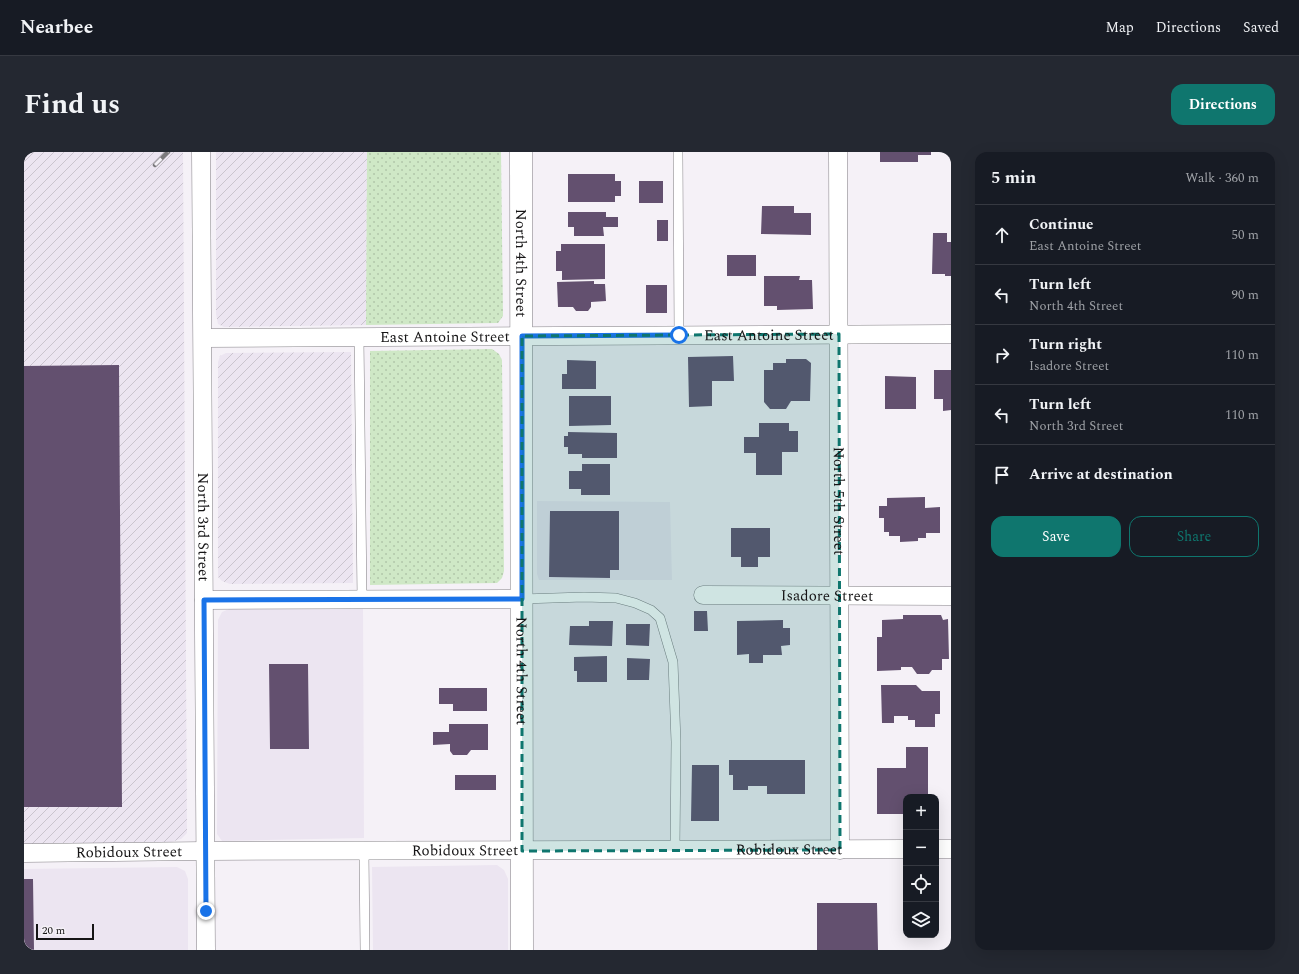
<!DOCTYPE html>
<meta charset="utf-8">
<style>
body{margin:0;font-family:Spectral,serif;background:#242831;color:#f1f3f6}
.controls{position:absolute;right:12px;bottom:12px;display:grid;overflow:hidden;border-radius:8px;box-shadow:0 4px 16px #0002}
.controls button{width:36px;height:36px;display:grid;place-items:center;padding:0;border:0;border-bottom:1px solid #363941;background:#171b24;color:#f1f3f6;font:20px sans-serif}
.scale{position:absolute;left:12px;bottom:10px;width:58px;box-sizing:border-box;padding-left:4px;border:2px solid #161516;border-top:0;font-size:11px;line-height:14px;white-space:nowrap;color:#161516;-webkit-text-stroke:3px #f5f1f7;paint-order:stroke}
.stop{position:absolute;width:12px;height:12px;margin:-9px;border:3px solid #1a73e8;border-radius:50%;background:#fff}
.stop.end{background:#1a73e8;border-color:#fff;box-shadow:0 1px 4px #0008}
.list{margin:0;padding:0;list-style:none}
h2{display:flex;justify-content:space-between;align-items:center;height:52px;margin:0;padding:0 16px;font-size:17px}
h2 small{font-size:13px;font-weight:400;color:#9ea1a6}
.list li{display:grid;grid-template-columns:26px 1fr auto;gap:12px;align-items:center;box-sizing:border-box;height:60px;padding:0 16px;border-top:1px solid #363941}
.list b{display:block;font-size:15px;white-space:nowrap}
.list p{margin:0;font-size:13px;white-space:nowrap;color:#9ea1a6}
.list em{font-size:13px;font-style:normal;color:#9ea1a6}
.actions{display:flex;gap:8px;padding:12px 16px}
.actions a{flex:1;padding:9px 0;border:1px solid #0f766e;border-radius:12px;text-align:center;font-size:14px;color:#0f766e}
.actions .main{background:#0f766e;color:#fff}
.icon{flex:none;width:22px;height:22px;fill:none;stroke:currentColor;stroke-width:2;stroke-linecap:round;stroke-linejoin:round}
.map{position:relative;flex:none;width:927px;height:798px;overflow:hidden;border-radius:12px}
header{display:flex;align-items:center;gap:24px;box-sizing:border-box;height:56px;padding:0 20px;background:#171b24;border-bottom:1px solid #363941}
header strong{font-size:19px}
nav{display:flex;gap:22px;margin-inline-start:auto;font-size:14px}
.intro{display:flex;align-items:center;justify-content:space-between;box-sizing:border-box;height:96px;padding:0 24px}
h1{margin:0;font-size:28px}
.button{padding:10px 18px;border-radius:12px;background:#0f766e;color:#fff;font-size:14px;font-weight:700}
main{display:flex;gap:24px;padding:0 24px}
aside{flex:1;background:#171b24;border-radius:12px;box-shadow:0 4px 16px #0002}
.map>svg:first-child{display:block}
.built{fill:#ece5f1}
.industrial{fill:url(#industrial-furrows)}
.grass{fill:url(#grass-dots)}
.building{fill:#63506f}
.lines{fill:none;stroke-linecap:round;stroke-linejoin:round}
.service-casing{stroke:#827f84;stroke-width:10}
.minor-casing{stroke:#827f84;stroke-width:19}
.tertiary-casing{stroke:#827f84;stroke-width:23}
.service{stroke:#fff;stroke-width:9}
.minor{stroke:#fff;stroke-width:18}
.tertiary{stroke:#fff;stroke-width:22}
.rail-casing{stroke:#7b797c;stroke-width:4.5}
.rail{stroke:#f5f1f7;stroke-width:3;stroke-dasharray:9;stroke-linecap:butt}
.route{stroke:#1a73e8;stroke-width:5}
.marked{fill:#0f766e;fill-opacity:0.2;stroke:#0f766e;stroke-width:3;stroke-dasharray:8 5;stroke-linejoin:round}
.labels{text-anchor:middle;stroke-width:4;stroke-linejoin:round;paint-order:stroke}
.street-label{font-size:15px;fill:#161516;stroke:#f5f1f7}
</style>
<header>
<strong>Nearbee</strong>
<nav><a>Map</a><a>Directions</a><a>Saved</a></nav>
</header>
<div class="intro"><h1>Find us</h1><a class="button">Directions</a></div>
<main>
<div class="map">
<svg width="927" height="798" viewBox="0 0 927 798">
<defs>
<pattern id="industrial-furrows" width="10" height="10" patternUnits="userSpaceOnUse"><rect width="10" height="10" fill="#ece5f1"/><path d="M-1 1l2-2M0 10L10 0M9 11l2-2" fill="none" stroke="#cac4ce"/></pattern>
<pattern id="grass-dots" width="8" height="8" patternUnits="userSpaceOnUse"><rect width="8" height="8" fill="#cfe8c6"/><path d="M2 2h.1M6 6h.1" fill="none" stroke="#b1c6a9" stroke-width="1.8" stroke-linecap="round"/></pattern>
</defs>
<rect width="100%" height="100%" fill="#f5f1f7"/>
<path class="built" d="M513 349 646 350 648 428H515L513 422Z
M210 455H339L340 686 198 689 193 682 194 468 198 460Z
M473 713 480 718 484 727V798H349L348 715Z
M153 715 161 719 164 727V798H0V717Z"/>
<path class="industrial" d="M0 0H159L163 681 157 687 147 690 0 692Z
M192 0H343L342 173 200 175 194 172 192 162Z
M327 200 329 431 206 432 198 429 194 425V210L196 204 202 201Z"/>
<path class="grass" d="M343 0H477L479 164 474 171 342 173Z
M468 197 475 202 478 208 480 419 478 426 473 431 346 433V199Z"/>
<path class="building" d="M856 0H907V3H894V10H856Z
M544 22H591V29H597V44H591V50H544Z
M615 29H639V51H615Z
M738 54H770V61H787V83L737 82Z
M544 60H582V65H594V75H579L580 84H550V75H544Z
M633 68H644V89H633Z
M909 81H923V90H927V124H921V122H908Z
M537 92H581V127L538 128V119H532V99H537Z
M703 103H732V124H703Z
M740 124H776L775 128H788L789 157 753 158V154H740Z
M570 129V132H581L582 149 567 150V155L564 159H552L549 155H534L533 130Z
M622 133H643V161H622Z
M709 204 710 229H688V254L665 255 664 205Z
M762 207H782L787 211 786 249H767L762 257H746L740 250V218H749V211H762Z
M543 208 572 209V237H538V222H543Z
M95 213 98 655H0V214Z
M910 218H927V258L919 259V247H910Z
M861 224 892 225V257H861Z
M545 244H587V273L545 274Z
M735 271H765V279H774V300H758V323H732V301H720V285H735Z
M544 280 593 281V306H558V302H544V295H540V284H544Z
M558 312H586V343H557V337H545V319H558Z
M901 345V356L916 355V381H902V386H894V389L876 390V384H865V380H860V366H855V354H863V346Z
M526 359H595V418H586V426L525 425Z
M707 376H746V405H734V415H717V405H707Z
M670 459H683L684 479H670Z
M879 463H917L919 468 924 467 925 507H918V518H908L905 522H893L888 515H877V518L853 519V485H858V468L879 467Z
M759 468V476H766V493L757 494 758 503H739V511H725V502L713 503V469Z
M565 469H589L588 494 545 493 546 474H565Z
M602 472H626L625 494 602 493Z
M583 504V530H553V519H550V505Z
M603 506 626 507 625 528H603Z
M245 512H284L285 597H246Z
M857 533H892L898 539H916V562H911V575H891V568H884V564H870V571H858Z
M415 536H463V559H429V552H415Z
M425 572H464V598H447L443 603H429L426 599V592L409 593V580H425Z
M882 595H904V645H882V662H853V616H882Z
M705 608H781V642H743V634H724V638H709V623H705Z
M668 613H695V669H667Z
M431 623H472V638H431Z
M0 727H9L10 798H0Z
M793 751H853L854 798H793Z"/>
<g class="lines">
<g class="service-casing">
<path id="service" d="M654 0 655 183
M335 185 338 447
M498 447 560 445 592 446 611 451 627 458 636 466 649 510 652 590 651 698
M340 699 341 798"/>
</g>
<g class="minor-casing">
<g id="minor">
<path id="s1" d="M177 0 182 798"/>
<path id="s2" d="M814 0 816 698"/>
<path id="s3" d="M179 186 927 182"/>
<path id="s4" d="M679 443 927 444"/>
<path d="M180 448 498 447"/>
<path d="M912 697H927"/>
<path id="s5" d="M0 701 181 699 882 697"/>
</g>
</g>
<g class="tertiary-casing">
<g id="tertiary">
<path id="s6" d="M497 0 498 798"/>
</g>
</g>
<use href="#service" class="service"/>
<use href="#minor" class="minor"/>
<use href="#tertiary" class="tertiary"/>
<g class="rail-casing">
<path id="rail" d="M131 13 144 0"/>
</g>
<use href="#rail" class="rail"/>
</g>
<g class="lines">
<path class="route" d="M182 759 180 448 498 447V184L655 183"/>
</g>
<path class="marked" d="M815 182 816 698 498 699V184Z"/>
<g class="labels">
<g class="street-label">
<text dy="5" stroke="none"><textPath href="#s6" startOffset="111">North 4th Street</textPath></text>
<text dy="5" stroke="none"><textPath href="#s3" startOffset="566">East Antoine Street</textPath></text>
<text dy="5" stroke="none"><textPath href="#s3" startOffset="242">East Antoine Street</textPath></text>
<text dy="5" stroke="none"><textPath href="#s2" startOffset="349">North 5th Street</textPath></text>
<text dy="5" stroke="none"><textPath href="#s1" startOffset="375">North 3rd Street</textPath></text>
<text dy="5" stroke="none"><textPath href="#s4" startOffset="124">Isadore Street</textPath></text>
<text dy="5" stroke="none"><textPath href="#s6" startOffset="519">North 4th Street</textPath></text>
<text dy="5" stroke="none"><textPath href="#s5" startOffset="765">Robidoux Street</textPath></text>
<text dy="5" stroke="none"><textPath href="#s5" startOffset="441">Robidoux Street</textPath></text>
<text dy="5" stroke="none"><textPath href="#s5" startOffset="105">Robidoux Street</textPath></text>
</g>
</g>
</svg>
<div class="controls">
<button>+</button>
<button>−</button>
<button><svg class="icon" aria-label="locate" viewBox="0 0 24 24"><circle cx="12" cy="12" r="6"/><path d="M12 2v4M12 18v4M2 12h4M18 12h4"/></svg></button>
<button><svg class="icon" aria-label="layers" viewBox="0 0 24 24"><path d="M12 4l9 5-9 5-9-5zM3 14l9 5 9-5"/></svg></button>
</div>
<div class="scale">20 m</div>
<div class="stop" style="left:655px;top:183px"></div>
<div class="stop end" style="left:182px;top:759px"></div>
</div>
<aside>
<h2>5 min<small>Walk · 360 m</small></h2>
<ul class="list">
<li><svg class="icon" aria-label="ahead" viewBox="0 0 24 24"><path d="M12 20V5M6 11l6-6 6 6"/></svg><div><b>Continue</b><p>East Antoine Street</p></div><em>50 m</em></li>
<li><svg class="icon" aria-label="left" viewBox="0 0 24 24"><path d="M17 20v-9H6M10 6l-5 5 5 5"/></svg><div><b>Turn left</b><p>North 4th Street</p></div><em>90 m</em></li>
<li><svg class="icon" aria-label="right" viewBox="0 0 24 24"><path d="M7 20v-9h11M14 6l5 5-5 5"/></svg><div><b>Turn right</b><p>Isadore Street</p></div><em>110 m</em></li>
<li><svg class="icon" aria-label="left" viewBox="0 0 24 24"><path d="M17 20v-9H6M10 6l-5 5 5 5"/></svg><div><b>Turn left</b><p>North 3rd Street</p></div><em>110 m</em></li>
<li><svg class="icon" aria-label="arrive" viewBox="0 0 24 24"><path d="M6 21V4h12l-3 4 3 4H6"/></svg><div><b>Arrive at destination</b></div></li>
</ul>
<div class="actions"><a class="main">Save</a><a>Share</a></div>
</aside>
</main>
